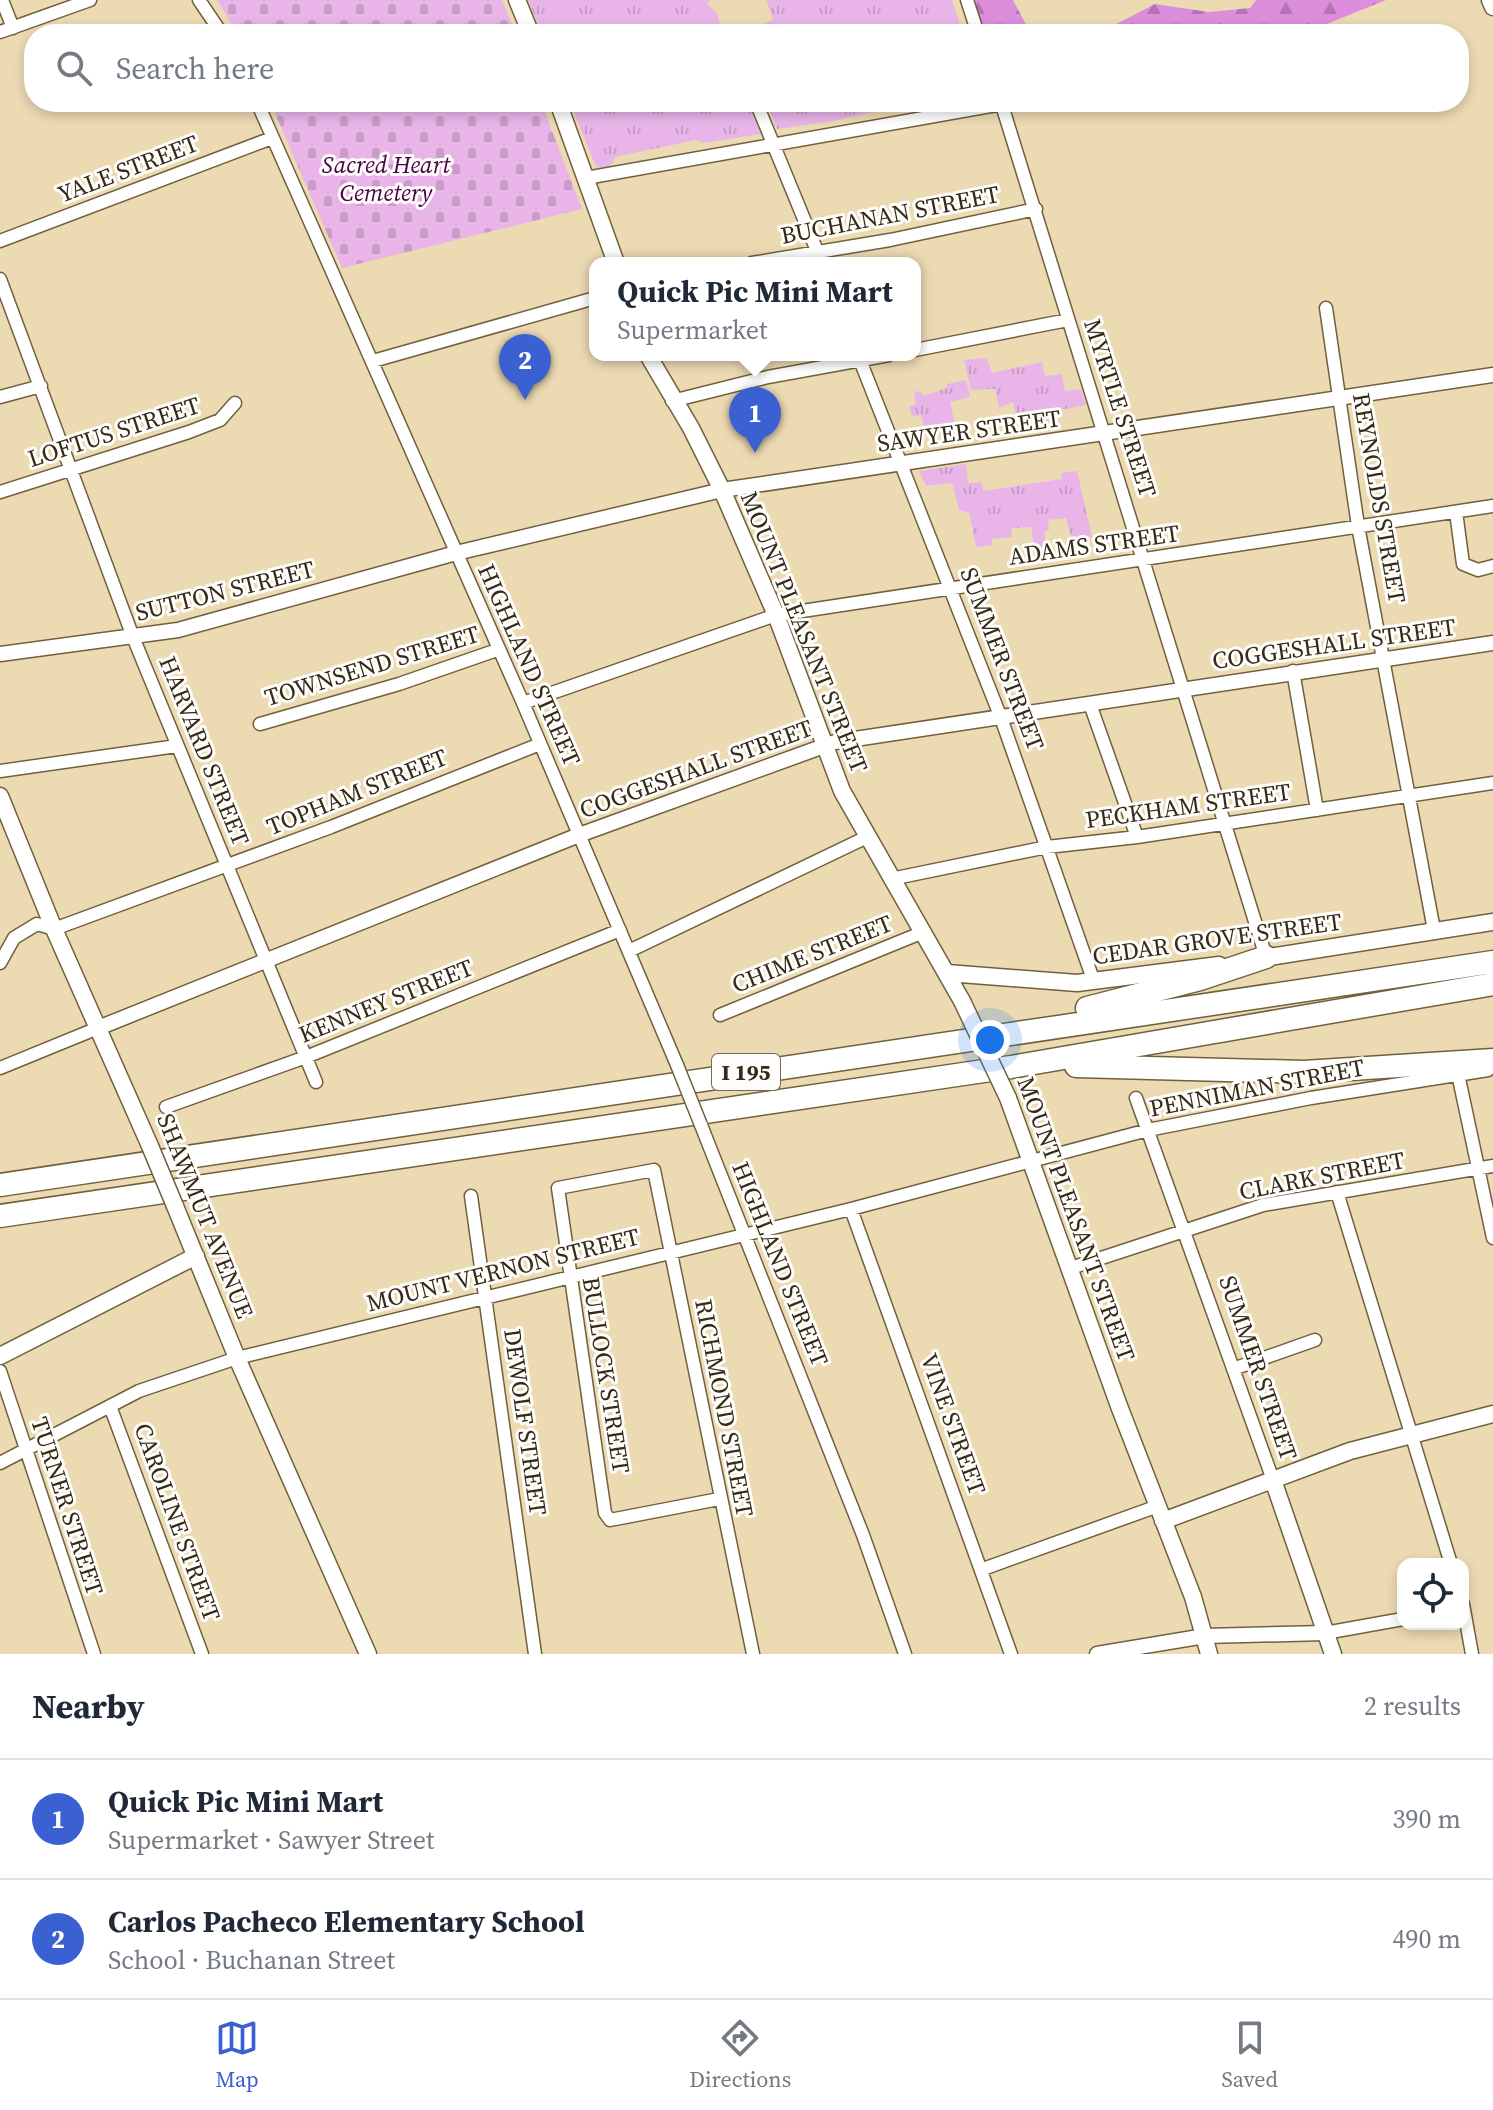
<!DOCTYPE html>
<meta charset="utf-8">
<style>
body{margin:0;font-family:"Source Serif 4",serif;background:#f2f2f3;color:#1f2937}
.controls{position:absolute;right:24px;bottom:24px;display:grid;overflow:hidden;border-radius:16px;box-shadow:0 4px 12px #0003}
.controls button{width:72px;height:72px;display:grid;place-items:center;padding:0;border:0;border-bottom:2px solid #e0e1e3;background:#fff;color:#1f2937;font:40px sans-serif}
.you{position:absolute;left:990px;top:1040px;width:28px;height:28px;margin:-20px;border:6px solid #fff;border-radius:50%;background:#1a73e8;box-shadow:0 0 0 12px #1a73e833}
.badge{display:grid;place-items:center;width:52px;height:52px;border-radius:50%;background:#3a60d1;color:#fff;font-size:26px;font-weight:700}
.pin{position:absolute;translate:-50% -66px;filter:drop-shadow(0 2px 4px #0008)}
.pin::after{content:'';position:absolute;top:42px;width:28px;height:24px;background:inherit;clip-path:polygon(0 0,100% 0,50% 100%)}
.popup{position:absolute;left:589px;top:257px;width:332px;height:104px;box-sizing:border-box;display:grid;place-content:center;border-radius:16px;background:#fff;filter:drop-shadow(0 2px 6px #0005);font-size:26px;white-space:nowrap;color:#747a83}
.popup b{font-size:30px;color:#1f2937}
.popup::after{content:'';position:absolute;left:50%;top:100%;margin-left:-16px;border:16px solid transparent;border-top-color:#fff}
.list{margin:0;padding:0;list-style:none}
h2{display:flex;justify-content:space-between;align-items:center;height:104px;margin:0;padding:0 32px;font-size:34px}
h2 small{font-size:26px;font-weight:400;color:#747a83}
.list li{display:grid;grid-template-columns:52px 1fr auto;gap:24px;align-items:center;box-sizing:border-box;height:120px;padding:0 32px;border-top:2px solid #e0e1e3}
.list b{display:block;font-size:30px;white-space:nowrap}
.list p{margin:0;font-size:26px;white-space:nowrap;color:#747a83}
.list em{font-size:26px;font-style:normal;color:#747a83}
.icon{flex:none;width:44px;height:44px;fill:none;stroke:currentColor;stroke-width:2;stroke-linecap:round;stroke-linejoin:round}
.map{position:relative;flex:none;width:1493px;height:1654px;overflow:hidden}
.search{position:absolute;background:#fff;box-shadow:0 4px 12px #0003;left:24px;right:24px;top:24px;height:88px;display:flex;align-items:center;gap:20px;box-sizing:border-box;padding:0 28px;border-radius:32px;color:#747a83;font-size:30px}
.sheet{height:344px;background:#fff}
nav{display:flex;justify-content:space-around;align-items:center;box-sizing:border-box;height:112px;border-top:2px solid #e0e1e3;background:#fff;font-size:22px;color:#747a83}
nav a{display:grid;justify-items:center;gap:4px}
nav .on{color:#3a60d1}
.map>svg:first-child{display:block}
.grass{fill:url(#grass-tufts)}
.forest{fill:url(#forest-firs)}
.cemetery{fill:url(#cemetery-stones)}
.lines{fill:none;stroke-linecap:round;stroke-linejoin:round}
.minor-casing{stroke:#70603c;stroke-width:15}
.tertiary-casing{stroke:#70603c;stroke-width:17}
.secondary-casing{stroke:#70603c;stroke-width:19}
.motorway-casing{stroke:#70603c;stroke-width:25}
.minor{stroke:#fff;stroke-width:12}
.tertiary{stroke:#fff;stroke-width:14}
.secondary{stroke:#fff;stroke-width:16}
.motorway{stroke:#fff;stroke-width:22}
.minor-bridge-casing{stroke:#70603c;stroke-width:15;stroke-linecap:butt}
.secondary-bridge-casing{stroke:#70603c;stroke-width:19;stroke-linecap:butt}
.minor-bridge{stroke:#fff;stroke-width:12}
.secondary-bridge{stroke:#fff;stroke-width:16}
.labels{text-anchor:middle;stroke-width:6;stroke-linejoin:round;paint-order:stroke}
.shield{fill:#fffdf9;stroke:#706a5e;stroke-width:2}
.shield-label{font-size:22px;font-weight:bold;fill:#322b1b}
.park-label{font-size:24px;font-style:italic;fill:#49004c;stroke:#fffdf9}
.street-label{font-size:24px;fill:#322b1b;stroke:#fffdf9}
</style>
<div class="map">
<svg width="1493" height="1654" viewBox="0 0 1493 1654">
<defs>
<pattern id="grass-tufts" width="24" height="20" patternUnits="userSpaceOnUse" patternTransform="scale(2)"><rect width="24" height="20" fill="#e9b5e9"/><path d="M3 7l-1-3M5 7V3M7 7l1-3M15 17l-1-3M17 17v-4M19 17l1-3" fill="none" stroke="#c89cc7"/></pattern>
<pattern id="forest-firs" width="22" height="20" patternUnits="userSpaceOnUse" patternTransform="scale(2)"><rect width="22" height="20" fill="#dc8edd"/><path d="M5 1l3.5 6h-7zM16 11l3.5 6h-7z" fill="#b374b2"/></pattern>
<pattern id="cemetery-stones" width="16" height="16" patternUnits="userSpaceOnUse" patternTransform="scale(2)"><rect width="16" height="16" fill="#e9b5e9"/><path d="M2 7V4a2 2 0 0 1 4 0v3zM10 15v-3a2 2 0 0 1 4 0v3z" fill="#c89cc7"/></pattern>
</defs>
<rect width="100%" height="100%" fill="#ecdab3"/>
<path class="grass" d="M528 0H710L707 4 717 13 723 34H542Z
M766 0H952L963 34H764L765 24 773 19Z
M570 102H749L761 134 704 143 696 140 615 157 609 168 596 167Z
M766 102H917L829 122 777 129Z
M987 358 992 373 1042 362 1045 376 1062 374 1065 391 1081 389 1086 405 1056 411 1058 424 1039 426 1027 418 1017 420 1013 402 999 408 995 389 971 390 964 360Z
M966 380 970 397 950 402 955 424 925 430 921 415 912 417 909 406 916 404 914 392 921 391 923 396 947 388V384Z
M966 464 968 483 981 482 984 491 1062 479 1061 473 1077 471 1092 537 1072 540 1066 518 1048 520 1049 530 1044 532 1049 557 1036 559 1031 527 1011 528 1012 537 992 539V545L976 547 969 513 959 510 952 483 926 486 919 471Z"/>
<path class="forest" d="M972 0H1013L1031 34H983Z
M1256 0H1386L1302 34H1164L1151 27 1136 34H1097L1155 4 1209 12 1250 8Z"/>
<path class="cemetery" d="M217 0H502L516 34H238Z
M270 102H541L582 209 342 268Z"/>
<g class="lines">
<g class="minor-casing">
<path id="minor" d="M2 0 13 28
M199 0 222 34
M967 0 978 34
M0 32 90 0
M257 102 523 703 677 1065
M756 102 822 263
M1001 102 1266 957
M586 178 1002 104
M0 241 272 138
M752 263 890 240 1036 209
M0 279 133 637 316 1082
M1326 308 1358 526 1434 930
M915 350 1068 320
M858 355 1001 718 1094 982
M373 361 595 298
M0 397 41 386
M672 401 768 377 889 355
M0 492 189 432 220 420 235 403
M1456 512 1463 564 1478 570 1493 566
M1293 671 1317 810
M523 703 776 615 1493 506
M1090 704 1137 837
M260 724 399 684 497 650
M0 771 177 746
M891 879 1047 847 1137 837 1493 783
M629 951 867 837
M0 963 14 938 37 924 54 929 331 827 540 744
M720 1015 921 933
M0 1068 98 1028
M1458 1074 1493 1238
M1136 1098 1273 1480
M166 1107 306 1057 620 930
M701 1125 863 1535 905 1654
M1337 1192 1451 1564
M471 1196 535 1654
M851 1209 1011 1654
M1071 1268 1263 1205 1493 1166
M1233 1369 1315 1340
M0 1371 94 1654
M110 1406 202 1654
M0 1463 139 1391 237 1358 851 1209 1148 1130 1311 1098 1488 1070
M719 1499 610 1520 605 1513 558 1188 654 1170 753 1654
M983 1569 1158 1506
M1463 1604 1472 1654
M1325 1633 1403 1619"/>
</g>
<g class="tertiary-casing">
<path id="tertiary" d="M0 654 178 630 456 553 722 490 1493 375
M98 1028 579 835 835 742 1493 643
M1097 1654 1205 1636 1325 1633"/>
</g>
<g class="secondary-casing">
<path id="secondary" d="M517 0 531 34
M1490 0 1493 7
M558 102 616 263
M648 355 691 428 722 490 776 615 842 791 962 1001
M0 796 54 929 150 1146
M1257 959 1493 922
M947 973 1077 983 1219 965
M1008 1098 1119 1406 1193 1597 1209 1654
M175 1206 237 1358 368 1654
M0 1356 196 1256
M1273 1480 1333 1654
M1163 1521 1350 1451 1493 1414"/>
</g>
<g class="motorway-casing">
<path id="motorway" d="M1087 1008 1200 979 1266 957
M1076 1066 1304 1072 1493 1060
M0 1185 1493 962
M0 1216 1011 1067 1493 984"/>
</g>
<use href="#minor" class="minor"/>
<use href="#tertiary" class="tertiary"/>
<use href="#secondary" class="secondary"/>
<use href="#motorway" class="motorway"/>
<g class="minor-bridge-casing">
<path id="minor-bridge" d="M677 1065 701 1125"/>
</g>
<g class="secondary-bridge-casing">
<path id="secondary-bridge" d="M962 1001 1008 1098
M150 1146 175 1206"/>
</g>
<use href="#minor-bridge" class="minor-bridge"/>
<use href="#secondary-bridge" class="secondary-bridge"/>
</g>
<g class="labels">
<rect class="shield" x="712" y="1054" width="68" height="36" rx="6"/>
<g class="shield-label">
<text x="746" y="1080">I 195</text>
</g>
<g class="park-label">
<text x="386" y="173">Sacred Heart<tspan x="386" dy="28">Cemetery</tspan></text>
</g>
<g class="street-label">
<text transform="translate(128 169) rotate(-21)" y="8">YALE STREET</text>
<text transform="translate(890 215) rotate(-11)" y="8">BUCHANAN STREET</text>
<text transform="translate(1120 408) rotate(72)" y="8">MYRTLE STREET</text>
<text transform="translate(969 431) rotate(-8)" y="8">SAWYER STREET</text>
<text transform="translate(114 432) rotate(-18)" y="8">LOFTUS STREET</text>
<text transform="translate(1379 498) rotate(80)" y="8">REYNOLDS STREET</text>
<text transform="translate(1094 545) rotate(-8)" y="8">ADAMS STREET</text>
<text transform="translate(225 591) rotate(-14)" y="8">SUTTON STREET</text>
<text transform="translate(804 632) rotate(68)" y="8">MOUNT PLEASANT STREET</text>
<text transform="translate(1334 644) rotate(-8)" y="8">COGGESHALL STREET</text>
<text transform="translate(1002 659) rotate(69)" y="8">SUMMER STREET</text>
<text transform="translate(529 665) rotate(66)" y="8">HIGHLAND STREET</text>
<text transform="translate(372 666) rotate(-17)" y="8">TOWNSEND STREET</text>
<text transform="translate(204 751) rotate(68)" y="8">HARVARD STREET</text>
<text transform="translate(696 769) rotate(-20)" y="8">COGGESHALL STREET</text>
<text transform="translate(357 792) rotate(-22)" y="8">TOPHAM STREET</text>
<text transform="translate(1188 806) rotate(-8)" y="8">PECKHAM STREET</text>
<text transform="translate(1217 939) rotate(-8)" y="8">CEDAR GROVE STREET</text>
<text transform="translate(812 954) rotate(-22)" y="8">CHIME STREET</text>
<text transform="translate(386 1001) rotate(-22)" y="8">KENNEY STREET</text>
<text transform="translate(1257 1088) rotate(-11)" y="8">PENNIMAN STREET</text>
<text transform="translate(1322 1176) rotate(-11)" y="8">CLARK STREET</text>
<text transform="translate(205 1216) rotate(68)" y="8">SHAWMUT AVENUE</text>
<text transform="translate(1076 1219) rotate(70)" y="8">MOUNT PLEASANT STREET</text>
<text transform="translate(780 1264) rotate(68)" y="8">HIGHLAND STREET</text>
<text transform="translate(503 1270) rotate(-14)" y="8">MOUNT VERNON STREET</text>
<text transform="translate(1258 1368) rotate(71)" y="8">SUMMER STREET</text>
<text transform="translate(606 1375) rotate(81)" y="8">BULLOCK STREET</text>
<text transform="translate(724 1408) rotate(79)" y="8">RICHMOND STREET</text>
<text transform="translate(525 1422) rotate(82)" y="8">DEWOLF STREET</text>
<text transform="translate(953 1424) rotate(70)" y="8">VINE STREET</text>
<text transform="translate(67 1506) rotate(72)" y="8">TURNER STREET</text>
<text transform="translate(177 1522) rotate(70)" y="8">CAROLINE STREET</text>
</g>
</g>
</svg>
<div class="controls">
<button><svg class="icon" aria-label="locate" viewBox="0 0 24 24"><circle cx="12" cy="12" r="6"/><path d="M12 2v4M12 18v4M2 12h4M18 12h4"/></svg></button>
</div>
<div class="you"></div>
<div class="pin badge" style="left:755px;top:453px">1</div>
<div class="popup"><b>Quick Pic Mini Mart</b>Supermarket</div>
<div class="pin badge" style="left:525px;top:400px">2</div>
<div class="search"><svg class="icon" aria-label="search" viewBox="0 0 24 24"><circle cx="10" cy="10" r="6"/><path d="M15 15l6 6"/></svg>Search here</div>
</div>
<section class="sheet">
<h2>Nearby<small>2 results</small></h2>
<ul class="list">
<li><span class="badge">1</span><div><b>Quick Pic Mini Mart</b><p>Supermarket · Sawyer Street</p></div><em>390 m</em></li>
<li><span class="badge">2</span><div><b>Carlos Pacheco Elementary School</b><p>School · Buchanan Street</p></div><em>490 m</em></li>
</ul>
</section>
<nav>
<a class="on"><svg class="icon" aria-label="map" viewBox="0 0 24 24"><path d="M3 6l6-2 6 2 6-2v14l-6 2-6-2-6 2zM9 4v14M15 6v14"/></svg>Map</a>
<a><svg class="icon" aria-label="directions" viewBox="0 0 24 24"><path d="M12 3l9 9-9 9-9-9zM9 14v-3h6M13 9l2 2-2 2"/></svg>Directions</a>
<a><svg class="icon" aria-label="saved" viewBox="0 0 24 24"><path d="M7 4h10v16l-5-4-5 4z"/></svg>Saved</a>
</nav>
